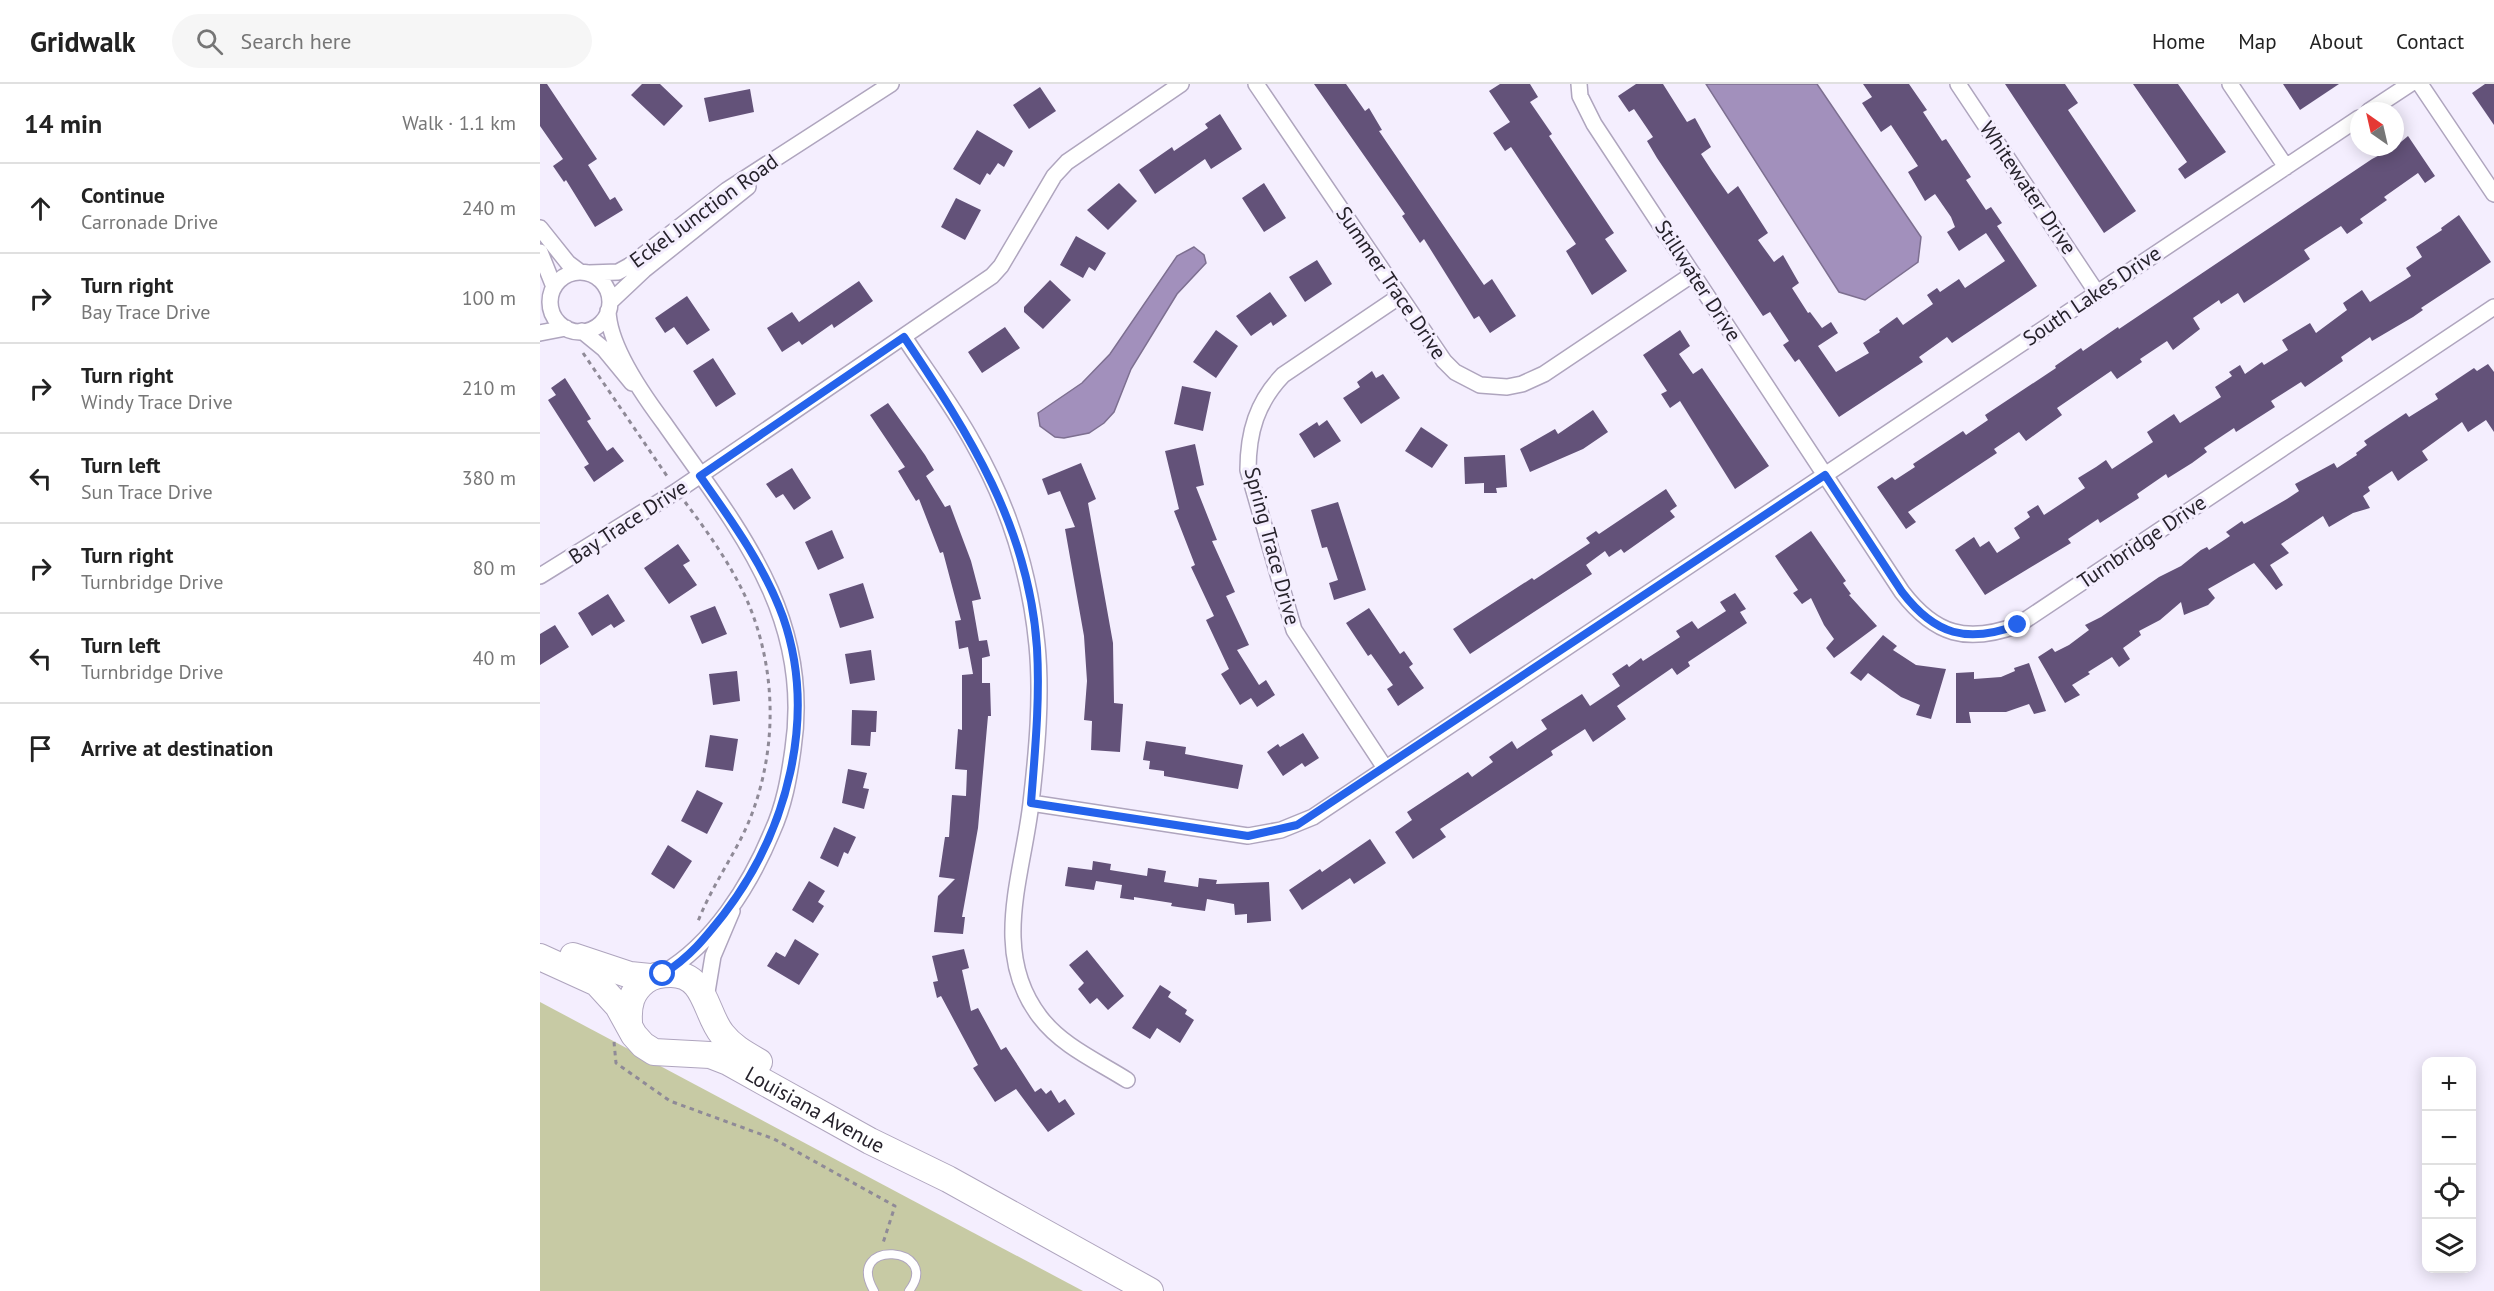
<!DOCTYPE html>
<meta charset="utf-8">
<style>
body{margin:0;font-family:"PT Sans",sans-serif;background:#f6f6f6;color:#222}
.controls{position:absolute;right:18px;bottom:18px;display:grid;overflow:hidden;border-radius:12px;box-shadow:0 3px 15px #0003}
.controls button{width:54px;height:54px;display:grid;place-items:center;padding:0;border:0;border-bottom:2px solid #e0e0e0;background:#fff;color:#222;font:30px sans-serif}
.compass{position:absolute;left:1810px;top:18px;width:54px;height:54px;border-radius:50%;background:#fff;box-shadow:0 3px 15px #0003;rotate:326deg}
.stop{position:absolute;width:18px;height:18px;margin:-14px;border:4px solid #2563eb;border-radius:50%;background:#fff}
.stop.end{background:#2563eb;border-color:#fff;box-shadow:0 2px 6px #0008}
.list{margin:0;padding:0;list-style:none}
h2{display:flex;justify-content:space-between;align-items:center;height:78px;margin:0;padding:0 24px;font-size:26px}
h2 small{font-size:20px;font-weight:400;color:#767676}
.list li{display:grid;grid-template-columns:39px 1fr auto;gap:18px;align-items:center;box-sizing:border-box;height:90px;padding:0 24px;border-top:2px solid #e0e0e0}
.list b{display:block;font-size:22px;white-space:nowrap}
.list p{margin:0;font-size:20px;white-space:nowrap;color:#767676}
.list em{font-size:20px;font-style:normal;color:#767676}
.icon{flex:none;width:33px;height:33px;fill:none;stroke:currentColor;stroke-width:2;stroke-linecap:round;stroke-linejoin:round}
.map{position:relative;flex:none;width:1954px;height:1207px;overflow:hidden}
header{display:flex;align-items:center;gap:36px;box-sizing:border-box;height:84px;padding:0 30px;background:#fff;border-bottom:2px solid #e0e0e0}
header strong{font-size:28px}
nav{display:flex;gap:33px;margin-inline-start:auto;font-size:21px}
.search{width:420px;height:54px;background:#f6f6f6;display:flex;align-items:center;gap:15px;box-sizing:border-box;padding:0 21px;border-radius:33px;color:#767676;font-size:22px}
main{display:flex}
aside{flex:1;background:#fff}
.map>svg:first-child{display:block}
.green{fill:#c7caa4}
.water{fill:#a290bc;stroke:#7d6f90;stroke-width:1.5}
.building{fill:#635279}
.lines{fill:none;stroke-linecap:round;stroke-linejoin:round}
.service-casing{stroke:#afa5be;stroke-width:10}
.minor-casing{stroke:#afa5be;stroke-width:18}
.primary-casing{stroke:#afa5be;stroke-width:28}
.path{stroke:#8f8a97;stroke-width:3;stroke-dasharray:4.5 4.5;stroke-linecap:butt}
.service{stroke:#fff;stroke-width:8}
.minor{stroke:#fff;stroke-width:15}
.primary{stroke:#fff;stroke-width:26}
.route{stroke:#2563eb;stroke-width:8}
.labels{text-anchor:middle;stroke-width:6;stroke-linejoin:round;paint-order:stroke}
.street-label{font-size:21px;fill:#26222b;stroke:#f4eefe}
</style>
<header>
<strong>Gridwalk</strong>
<div class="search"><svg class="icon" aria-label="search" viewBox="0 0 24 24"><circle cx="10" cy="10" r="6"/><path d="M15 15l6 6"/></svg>Search here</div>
<nav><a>Home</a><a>Map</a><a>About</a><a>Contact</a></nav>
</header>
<main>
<aside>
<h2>14 min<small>Walk · 1.1 km</small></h2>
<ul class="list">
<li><svg class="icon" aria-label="ahead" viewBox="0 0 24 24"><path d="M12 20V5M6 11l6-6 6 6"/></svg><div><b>Continue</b><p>Carronade Drive</p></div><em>240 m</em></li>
<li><svg class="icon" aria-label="right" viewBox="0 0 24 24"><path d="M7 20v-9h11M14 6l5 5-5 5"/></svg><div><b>Turn right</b><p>Bay Trace Drive</p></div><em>100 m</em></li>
<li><svg class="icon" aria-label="right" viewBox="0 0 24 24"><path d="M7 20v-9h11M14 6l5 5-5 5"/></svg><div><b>Turn right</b><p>Windy Trace Drive</p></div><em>210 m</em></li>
<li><svg class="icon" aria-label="left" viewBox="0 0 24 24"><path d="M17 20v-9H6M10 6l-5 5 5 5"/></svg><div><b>Turn left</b><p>Sun Trace Drive</p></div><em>380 m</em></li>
<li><svg class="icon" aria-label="right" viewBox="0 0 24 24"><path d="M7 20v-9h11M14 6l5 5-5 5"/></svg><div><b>Turn right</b><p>Turnbridge Drive</p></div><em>80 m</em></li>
<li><svg class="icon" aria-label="left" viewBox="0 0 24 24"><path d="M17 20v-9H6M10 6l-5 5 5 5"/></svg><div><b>Turn left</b><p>Turnbridge Drive</p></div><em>40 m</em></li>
<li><svg class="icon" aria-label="arrive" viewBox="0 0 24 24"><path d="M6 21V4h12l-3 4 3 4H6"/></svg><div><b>Arrive at destination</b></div></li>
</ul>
</aside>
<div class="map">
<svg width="1954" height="1207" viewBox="0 0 1954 1207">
<rect width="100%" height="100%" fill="#f4eefe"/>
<path class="green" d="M0 918 543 1207H0Z"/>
<path class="water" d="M1166 0H1277L1381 153 1378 178 1325 216 1299 208Z
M654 163 664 171 666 179 637 210 591 285 574 328 564 339 549 349 524 354 515 353 500 342 498 329 542 299 570 270 637 172Z"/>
<path class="building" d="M0 0H7L57 75 48 81 70 116 75 113 83 126 55 143 26 96 24 98 13 82 23 75 0 42Z
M102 0H120L143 22 124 42 91 11Z
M774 0H806L825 27 829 24 842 46 839 47 944 201 952 195 976 232 950 249 939 232 934 235 884 155 880 159 862 132 865 130Z
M960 0H990L998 13 990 18 1012 50 1009 52 1074 149 1065 155 1087 187 1052 211 1026 167 1036 160 971 63 965 67 953 49 970 38 949 7Z
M1096 0H1123L1147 38 1155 34 1171 63 1161 70 1172 87 1188 110 1198 102 1228 149 1218 156 1234 178 1243 171 1259 199 1252 204 1268 229 1270 228 1282 244 1291 238 1298 249 1278 262 1296 288 1329 269 1323 259 1340 248 1339 246 1357 233 1363 241 1393 220 1387 211 1397 204 1400 208 1419 195 1425 204 1465 177 1446 149 1419 167 1407 148 1415 143 1411 133 1395 110 1385 117 1368 88 1378 82 1351 41 1341 48 1322 19 1332 13 1323 0H1369L1387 26 1383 28 1402 57 1406 55 1431 93 1426 96 1446 126 1451 123 1462 139 1457 142 1497 202 1412 259 1407 253 1379 273 1383 278 1299 333 1259 275 1255 278 1243 261 1249 257 1230 228 1223 232 1117 74 1107 57 1113 53 1094 25 1089 28 1078 12Z
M1465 0H1525L1538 19 1528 26 1596 127 1564 149Z
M1593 0H1638L1686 68 1645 95 1638 85 1647 78Z
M1743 0H1799L1760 26Z
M1945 0H1954V41L1932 9Z
M500 3 516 27 489 45 473 21Z
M210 5 214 28 169 38 164 14Z
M680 30 702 65 671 85 665 75 615 110 599 86 632 63 634 67 668 44 665 40Z
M437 46 473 67 464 83 458 79 450 91 447 89 440 101 413 85Z
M1868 52 1895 92 1885 99 1878 89 1844 113 1847 116 1820 135 1823 139 1807 150 1801 142 1790 149 1764 166 1770 175 1704 219 1698 209 1681 220 1679 216 1653 234 1660 245 1633 266 1627 257 1600 275 1602 278 1577 295 1571 287 1517 324 1522 331 1486 357 1479 348 1454 365 1457 369 1368 428 1376 438 1366 445 1337 403 1352 393 1355 396 1375 383 1373 380 1423 347 1426 351 1448 336 1445 331 1516 284 1515 282 1541 264 1543 267 1578 243 1579 245 1832 75 1855 63Z
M579 99 597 117 568 146 547 126Z
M724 99 746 134 724 148 702 114Z
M416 114 441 126 425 156 401 143Z
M1919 131 1951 178 1881 224 1883 226 1873 233 1832 257 1830 253 1801 273 1803 277 1765 303 1761 298 1731 317 1735 323 1696 348 1694 344 1664 364 1667 368 1652 379 1628 394 1626 390 1597 410 1599 414 1560 439 1558 435 1528 455 1531 459 1445 511 1415 466 1434 453 1440 463 1449 457 1457 469 1480 454 1474 444 1490 433 1487 428 1498 421 1504 431 1545 404 1538 394 1556 383 1566 376 1572 385 1613 358 1607 348 1634 330 1640 339 1681 313 1675 303 1692 292 1689 288 1700 281 1705 290 1722 278 1724 281 1748 266 1742 256 1770 239 1776 249 1807 226 1803 219 1822 206 1830 218 1871 192 1866 184 1882 173 1876 163 1902 146 1901 144Z
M536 152 566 169 555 187 549 183 543 194 520 181Z
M777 176 792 200 765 218 749 193Z
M510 196 531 216 503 245 484 228V223Z
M319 197 333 217 294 244 292 240 262 261 259 257 242 268 227 244 252 228 259 238Z
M730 208 747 232 733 242 731 238 711 252 696 232Z
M147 212 170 246 147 261 134 243 125 249 115 234Z
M465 243 480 264 442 289 428 268Z
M676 246 698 262 676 294 653 278Z
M1140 246 1150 262 1139 270 1153 290 1162 284 1229 382 1195 405 1140 317 1130 324 1121 310 1127 307 1103 271Z
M173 274 196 310 176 323 153 287Z
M1948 280 1954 288V348L1946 336 1928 348 1922 338 1882 367 1888 376 1869 389 1858 397 1852 387 1828 403 1830 407 1823 412 1830 424 1813 429 1789 443 1783 432 1741 460 1749 469 1730 481 1743 501 1736 506 1714 479 1668 505 1675 514 1668 521 1644 531 1641 518 1620 536 1599 547 1601 551 1583 564 1590 575 1579 583 1572 573 1548 588 1550 590 1532 601 1540 611 1525 619 1498 573 1512 564 1515 568 1529 561 1549 546 1545 541 1561 533 1619 493 1641 482 1661 466 1667 463 1669 466 1690 452 1686 448 1702 437 1704 440 1747 415 1759 407 1755 400 1794 379 1797 384 1817 371 1816 369 1827 361 1824 357 1866 329 1869 333 1898 315 1895 310 1934 284 1937 287Z
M832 287 836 294 843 290 860 314 821 340 803 314 820 303 817 298Z
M25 294 51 335 47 337 67 367 73 363 84 377 54 398 44 383 49 380 8 316 16 311 11 304Z
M642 302 671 308 663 347 634 340Z
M348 319 385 371 394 386 386 392 405 423 410 421 431 477 441 515 432 517 439 557 447 556 450 572 442 574V599H450L451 632H448L438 744 422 833H425L423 850 394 848 398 812 415 795 399 793 405 753H409L412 711 426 712 427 686 415 685 418 645 422 646V591L433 590 428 563 419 565 415 537 421 536 403 468 400 469 379 415 376 417 358 387 365 383 330 331Z
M1053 326 1068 348 1043 365 990 388 980 365 1015 345 1018 350Z
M787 336 801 357 774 374 759 350 777 338 779 342Z
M881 343 908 361 892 384 865 367Z
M655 360 664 401 656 403 677 456 672 457 695 508 686 512 709 561 697 566 719 601 726 596 735 611 717 623 711 614 700 621 681 590 689 585 666 536 674 532 651 483 655 481 634 427 639 425 625 367Z
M965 371 967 403 956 404 957 409H944V399L925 400 924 373Z
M541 379 556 415 548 419 573 559 574 619 583 620 580 668 551 666 552 637 544 636 547 597 544 552 525 445 535 443 520 407 508 411 502 395Z
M252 384 271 414 254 426 243 410 236 414 226 400Z
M1126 405 1137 422 1130 427 1135 433 1084 469 1081 465 1069 473 1065 467 1046 481 1052 490 930 570 913 545 992 494 994 496 1050 459 1046 454 1056 447 1059 450Z
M798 418 826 506 794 516 789 499 798 496 787 463 782 464 771 426Z
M292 446 304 474 278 486 265 458Z
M1271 447 1306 497 1303 499 1311 510 1309 511 1337 542 1294 574 1286 564 1294 555 1284 541 1271 514 1262 520 1253 509 1258 506 1235 472Z
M138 460 150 477 143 481 157 501 129 520 104 484Z
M323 499 334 534 300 544 289 510Z
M1195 509 1206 525 1200 528 1207 539 1148 578 1150 582 1137 591 1132 584 1077 622 1086 635 1053 658 1045 645 1011 667 1013 671 900 745 906 753 873 775 855 748 872 736 867 728 928 688 932 693 953 678 949 673 972 657 977 665 1007 645 1001 636 1042 610 1050 622 1080 602 1072 590 1087 580 1089 583 1101 574 1103 577 1140 553 1136 547 1152 537 1158 545 1186 527 1180 518Z
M68 510 85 537 74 544 71 540 52 552 38 529Z
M175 522 187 550 162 560 150 532Z
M829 524 860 570 864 567 873 580 869 583 884 604 858 622 847 605 853 601 831 570 828 572 806 539Z
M15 541 29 563 0 581V550Z
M1343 551 1357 562 1353 566 1376 581 1406 585 1391 635 1376 631 1380 621 1361 613 1328 589 1321 597 1310 589Z
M331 566 335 596 310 600 305 570Z
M1489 579 1506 627 1494 630 1489 620 1466 628H1429L1431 639H1416V589L1434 588V595L1461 593 1475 587 1474 584Z
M197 587 200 617 173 621 169 590Z
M312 626 337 627 336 648H331L330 662 311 661Z
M763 649 779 674 765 683 762 679 743 692 727 668 738 660 740 663Z
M170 651 198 655 193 687 165 683Z
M606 657 646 663 645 670 703 681 698 705 624 692V687L609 685 610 677 603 676Z
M308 685 327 689 323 704 329 705 324 725 302 719Z
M157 706 183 719 167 750 141 737Z
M294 743 316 753 308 770 304 768 298 783 280 774Z
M830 755 846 779 814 800 810 794 762 826 749 806 780 785 782 788Z
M128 761 152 777 134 805 111 790Z
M553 777 571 780 570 786 607 792 608 784 626 787 624 798 658 803 659 794 677 796 676 800 729 798 731 837 707 839V830L695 831 694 820 667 815 665 827 631 822 632 819 594 813V816L580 814 582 801 556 797 554 806 525 802 528 783 552 786Z
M269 797 285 807 278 818 284 822 273 839 252 826Z
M255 855 279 870 259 901 227 882 236 868 245 873Z
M424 865 429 884 422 886 431 927 438 924 461 966 466 963 495 1008 501 1004 506 1010 511 1006 519 1019 525 1015 535 1030 508 1048 476 1005 455 1018 433 984 438 981 401 912 397 914 393 898 398 897 392 872Z
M547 866 584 912 568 926 557 914 550 920 538 905 544 899 529 881Z
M620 901 631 908 628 913 647 926 645 930 654 936 640 959 617 944 610 955 592 944Z"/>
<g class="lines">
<g class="service-casing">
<path id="service" d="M334 1207C303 1154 403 1162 369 1207"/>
</g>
<g class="minor-casing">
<path id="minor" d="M716 0 904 277 915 288 940 301 967 303 982 300 1004 290 1153 190
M1039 0 1040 12 1054 40 1362 508C1395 551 1427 560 1478 541L1954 223
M1418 0 1557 209
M1690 0 1746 83
M1880 0 1954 110
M1829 27 1870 0
M0 144 28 179 40 188
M0 168 14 203
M10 218a30 30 0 1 1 60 0a30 30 0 1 1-60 0Z
M49 189 78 188 89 182 187 106 351 0
M70 218 104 186 208 103
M68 227C69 262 103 311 124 339 196 442 273 531 253 665 249 694 244 722 232 748 210 801 173 860 123 889
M42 247 64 265 92 299
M0 249 26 244
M364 253C387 288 413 322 433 359 468 420 490 490 497 561 502 612 497 667 491 719 483 791 450 868 500 933 522 962 557 977 587 996
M0 492 137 407 452 192 461 182 514 92 527 78 641 0
M845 684 754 546 708 386C708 348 717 318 743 291L860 212
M491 719 708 752 741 746 773 733 1819 34
M166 914 173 872 192 827"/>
</g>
<g class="primary-casing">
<g id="primary">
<path d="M33 872 90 891 110 893"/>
<path id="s1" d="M0 873 57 899 78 922 94 951 103 961 114 968 170 971 188 978 330 1057 408 1095 610 1207"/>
<path d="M89 938C88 921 91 908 105 897 113 891 122 890 131 890 166 890 165 929 182 950 192 963 205 970 219 978"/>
</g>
</g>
<path class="path" d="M43 269 129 395
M145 418C167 447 191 481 206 514 238 586 238 670 207 742 192 775 170 805 157 840
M74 958 76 979 130 1017 234 1055 355 1122 343 1159"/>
<use href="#service" class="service"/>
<use href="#minor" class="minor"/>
<use href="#primary" class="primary"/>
</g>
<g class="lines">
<path class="route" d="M123 890C150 873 165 854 184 830 247 748 278 633 243 533 224 481 191 436 160 392L364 253C429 350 489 443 497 564 500 616 495 667 491 719L708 752 757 741 1285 391 1362 508C1395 551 1427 560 1478 541"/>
</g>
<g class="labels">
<g class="street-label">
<text transform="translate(1488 104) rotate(56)" y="7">Whitewater Drive</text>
<text transform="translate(164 127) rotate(-36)" y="7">Eckel Junction Road</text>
<text transform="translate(1158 197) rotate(57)" y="7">Stillwater Drive</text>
<text transform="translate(851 199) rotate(56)" y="7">Summer Trace Drive</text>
<text transform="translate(1552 212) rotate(-34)" y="7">South Lakes Drive</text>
<text transform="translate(88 438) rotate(-33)" y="7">Bay Trace Drive</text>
<text transform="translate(1602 458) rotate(-34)" y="7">Turnbridge Drive</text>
<text transform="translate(732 462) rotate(75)" y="7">Spring Trace Drive</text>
<text dy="7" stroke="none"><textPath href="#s1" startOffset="328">Louisiana Avenue</textPath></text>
</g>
</g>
</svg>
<div class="controls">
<button>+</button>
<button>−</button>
<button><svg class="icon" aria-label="locate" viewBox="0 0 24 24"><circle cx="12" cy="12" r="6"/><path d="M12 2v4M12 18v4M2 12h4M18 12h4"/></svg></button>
<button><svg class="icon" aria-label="layers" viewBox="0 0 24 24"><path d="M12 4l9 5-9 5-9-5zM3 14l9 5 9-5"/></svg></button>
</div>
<svg class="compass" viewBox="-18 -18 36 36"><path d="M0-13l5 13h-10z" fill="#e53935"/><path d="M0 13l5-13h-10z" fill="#767676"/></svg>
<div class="stop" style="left:123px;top:890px"></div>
<div class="stop end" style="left:1478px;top:541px"></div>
</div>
</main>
